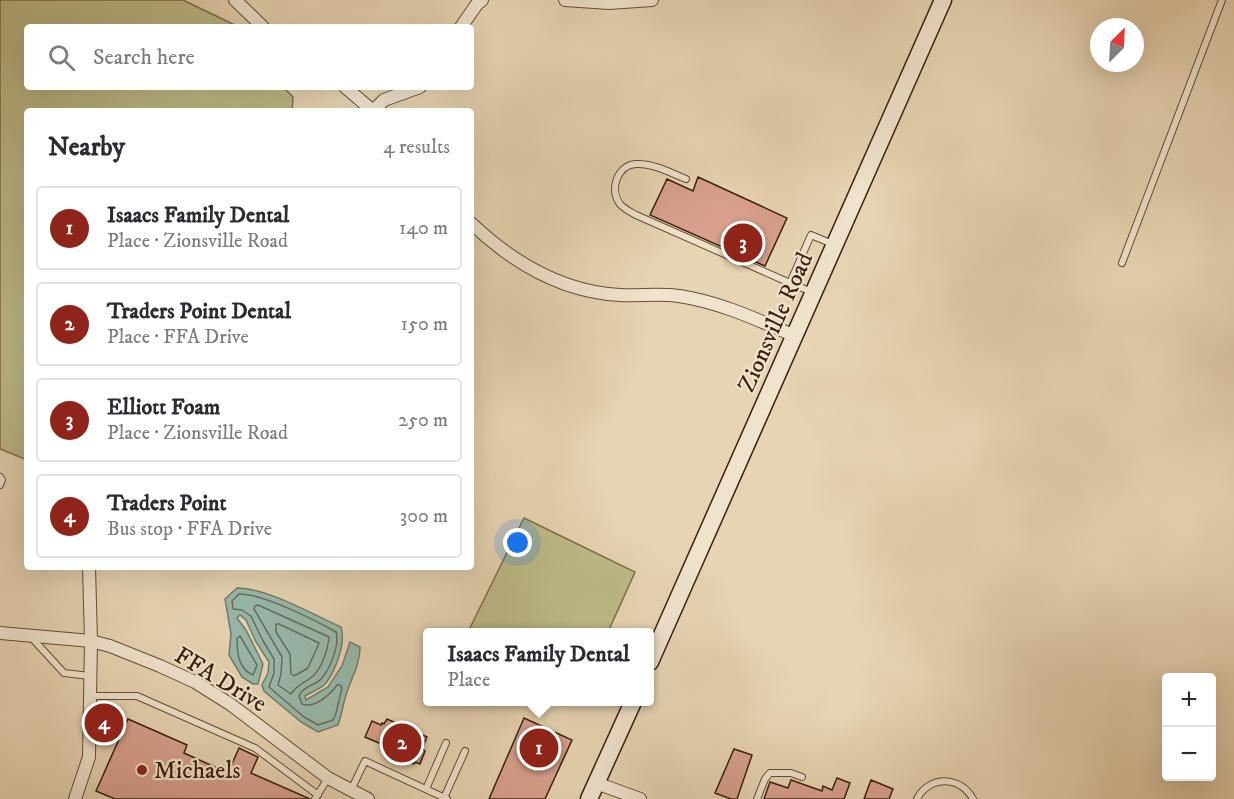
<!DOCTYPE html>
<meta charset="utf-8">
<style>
body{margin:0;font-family:"IM FELL DW Pica",serif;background:#f2f2f3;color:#2b2b33}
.controls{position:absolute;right:18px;bottom:18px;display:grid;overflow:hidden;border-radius:6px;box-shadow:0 6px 24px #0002}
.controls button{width:54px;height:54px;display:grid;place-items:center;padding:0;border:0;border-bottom:2px solid #e1e1e2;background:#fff;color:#2b2b33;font:30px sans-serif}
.compass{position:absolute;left:1090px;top:18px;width:54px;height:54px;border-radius:50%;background:#fff;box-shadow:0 6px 24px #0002;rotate:24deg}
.you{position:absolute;left:518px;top:543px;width:21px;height:21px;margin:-15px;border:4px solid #fff;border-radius:50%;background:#1a73e8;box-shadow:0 0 0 9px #1a73e833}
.badge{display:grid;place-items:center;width:39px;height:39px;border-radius:50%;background:#8f2418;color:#fff;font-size:20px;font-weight:700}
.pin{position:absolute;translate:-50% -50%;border:3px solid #fff;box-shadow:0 2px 6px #0006}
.popup{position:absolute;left:423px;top:628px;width:231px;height:78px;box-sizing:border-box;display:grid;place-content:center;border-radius:6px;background:#fff;filter:drop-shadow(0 2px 4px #0005);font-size:20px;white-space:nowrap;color:#7c7c81}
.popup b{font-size:22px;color:#2b2b33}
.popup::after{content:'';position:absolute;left:50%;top:100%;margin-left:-12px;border:12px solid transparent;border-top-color:#fff}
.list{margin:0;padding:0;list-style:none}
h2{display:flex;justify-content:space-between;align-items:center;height:78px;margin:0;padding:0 24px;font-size:26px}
h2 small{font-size:20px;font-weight:400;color:#7c7c81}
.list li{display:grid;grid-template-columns:39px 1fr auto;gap:18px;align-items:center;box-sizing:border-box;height:84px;margin:0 12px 12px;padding:0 12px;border:2px solid #e1e1e2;border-radius:6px}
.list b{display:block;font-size:22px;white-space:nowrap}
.list p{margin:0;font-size:20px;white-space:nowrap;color:#7c7c81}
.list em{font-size:20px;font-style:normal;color:#7c7c81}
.icon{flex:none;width:33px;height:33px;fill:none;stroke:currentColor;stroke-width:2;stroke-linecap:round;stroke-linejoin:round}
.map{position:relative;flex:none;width:1234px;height:799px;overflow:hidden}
.search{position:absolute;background:#fff;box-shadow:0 6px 24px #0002;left:24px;top:24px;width:450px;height:66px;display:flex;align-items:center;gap:15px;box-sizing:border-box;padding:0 21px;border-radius:6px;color:#7c7c81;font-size:22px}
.panel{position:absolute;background:#fff;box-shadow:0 6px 24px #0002;left:24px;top:108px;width:450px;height:462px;border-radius:6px}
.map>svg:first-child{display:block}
.green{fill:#bdbb87;stroke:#7b6e4a;stroke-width:1.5}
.water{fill:#97b8ab;stroke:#717c6c;stroke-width:1.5}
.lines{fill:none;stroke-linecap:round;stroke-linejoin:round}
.shore{stroke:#686c5c;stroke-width:1.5}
.building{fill:#d8a08d;stroke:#39210d;stroke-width:1.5}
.service-casing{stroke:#644e36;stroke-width:8}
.minor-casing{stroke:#644e36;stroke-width:14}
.secondary-casing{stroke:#39210d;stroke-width:19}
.service{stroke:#efe3cd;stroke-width:6}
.minor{stroke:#efe3cd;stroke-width:12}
.secondary{stroke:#efe3cd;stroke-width:16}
.poi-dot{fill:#8f2418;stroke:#efe3cd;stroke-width:2}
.labels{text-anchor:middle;stroke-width:4.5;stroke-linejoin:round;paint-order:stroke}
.street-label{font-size:24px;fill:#39210d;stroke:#efe3cd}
.poi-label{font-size:24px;fill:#39210d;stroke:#efe3cd;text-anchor:start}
</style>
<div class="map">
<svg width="1234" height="799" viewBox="0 0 1234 799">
<rect width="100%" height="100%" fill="#e7d4b2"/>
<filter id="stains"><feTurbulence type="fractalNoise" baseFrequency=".00333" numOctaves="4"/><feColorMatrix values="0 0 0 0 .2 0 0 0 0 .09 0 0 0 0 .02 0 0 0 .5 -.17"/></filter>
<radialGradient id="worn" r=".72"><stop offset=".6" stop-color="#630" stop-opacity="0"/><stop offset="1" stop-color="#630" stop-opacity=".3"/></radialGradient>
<path class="green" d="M0 0H183L239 27H27V87H283L293 97 292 111H27V460L0 449Z
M524 518 635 572 608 632H468Z"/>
<path class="water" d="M237 588C267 588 312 614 341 627 346 642 336 670 326 683 321 689 311 692 305 696L306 700 328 687 342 666 350 642 360 647C360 664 352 677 347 692 343 703 342 714 338 725L318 732 301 722 264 691 262 685 268 673 269 662 256 642 246 620 240 615 237 618 246 630 263 664 258 684H253L242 677 229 655 231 634 225 599Z"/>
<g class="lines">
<path class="shore" d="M239 594C261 593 315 620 336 632 340 645 330 668 322 678 315 686 303 686 299 696L302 704C314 709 330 695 337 685H340L342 688 336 713 333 720 318 725 304 717 269 687 274 673V659L262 639 251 616 242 610 233 609 232 601Z
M258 605 329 637C328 649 322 667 314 675 306 683 297 684 291 694L278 685 281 674 282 657 254 609 255 606Z
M276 624H279L319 643 308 668 294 676 291 674 290 654 276 632Z
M240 636 257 665 253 675C238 669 237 652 237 638Z"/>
</g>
<path class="building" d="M698 177 787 218 765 266 650 215 667 179 693 191Z
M524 718 572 740 545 799H489Z
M128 719 187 745 184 753 228 773 239 748 258 757 251 773 310 799H115L96 791Z
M387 719 427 737 422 749 425 751 420 764 415 762 414 764 398 757 400 752 365 737 372 721 381 725 382 723 384 724Z
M734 749 752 755 737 799H731L715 793Z
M837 778 850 783 844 799H764L770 782 788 788 791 780 822 791 823 786 832 790Z
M871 780 893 789 889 799H864Z"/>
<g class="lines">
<g class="service-casing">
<path id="service" d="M686 179C671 173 653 163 636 164 617 165 609 190 620 204 624 209 631 212 636 215L790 283
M1122 263 1222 0
M812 292 790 283 811 235 835 245
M0 477 2 480 0 485
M30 636 64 673 90 676
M90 696H137L255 748 318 795
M426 789 446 743
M351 790 365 761 447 799
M444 798 465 751
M315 799 328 778
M757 799 765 779 770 773H791L802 777
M917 799C929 775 961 776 973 799"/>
</g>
<g class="minor-casing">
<path id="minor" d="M235 0 263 27
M565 0 609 3 652 0
M461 27 477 4 482 0
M345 87 373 111
M373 111 384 100 420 87
M471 223C512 262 562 292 620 295 639 296 660 293 679 296 720 302 758 320 795 336
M0 633 91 641 110 646 160 666 195 682 230 704 328 778 368 799
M596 783 640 799
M75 799 89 757 91 641 89 567"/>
</g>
<g class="secondary-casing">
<path id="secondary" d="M650 662 943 0
M589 799 633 702"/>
</g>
<use href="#service" class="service"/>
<use href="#minor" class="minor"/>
<use href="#secondary" class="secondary"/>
</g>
<circle class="poi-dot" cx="142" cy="770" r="6"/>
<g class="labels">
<g class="street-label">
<text transform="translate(775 322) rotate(-66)" y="8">Zionsville Road</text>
<text transform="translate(221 679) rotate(31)" y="8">FFA Drive</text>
</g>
<g class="poi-label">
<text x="154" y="778">Michaels</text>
</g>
</g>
<rect width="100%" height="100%" filter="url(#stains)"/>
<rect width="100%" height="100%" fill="url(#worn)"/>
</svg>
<div class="controls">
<button>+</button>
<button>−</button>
</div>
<svg class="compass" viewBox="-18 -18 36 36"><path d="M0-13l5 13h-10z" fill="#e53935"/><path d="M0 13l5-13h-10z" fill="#7c7c81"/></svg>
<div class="you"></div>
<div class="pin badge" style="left:539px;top:748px">1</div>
<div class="popup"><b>Isaacs Family Dental</b>Place</div>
<div class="pin badge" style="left:402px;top:743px">2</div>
<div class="pin badge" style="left:743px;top:243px">3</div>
<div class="pin badge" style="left:104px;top:723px">4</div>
<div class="search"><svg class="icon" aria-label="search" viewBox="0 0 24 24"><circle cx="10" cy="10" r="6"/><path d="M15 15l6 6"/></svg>Search here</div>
<section class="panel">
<h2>Nearby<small>4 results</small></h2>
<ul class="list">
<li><span class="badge">1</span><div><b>Isaacs Family Dental</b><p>Place · Zionsville Road</p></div><em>140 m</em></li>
<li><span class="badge">2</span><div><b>Traders Point Dental</b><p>Place · FFA Drive</p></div><em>150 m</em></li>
<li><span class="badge">3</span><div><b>Elliott Foam</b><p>Place · Zionsville Road</p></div><em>250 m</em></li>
<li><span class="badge">4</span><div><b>Traders Point</b><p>Bus stop · FFA Drive</p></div><em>300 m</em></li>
</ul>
</section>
</div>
